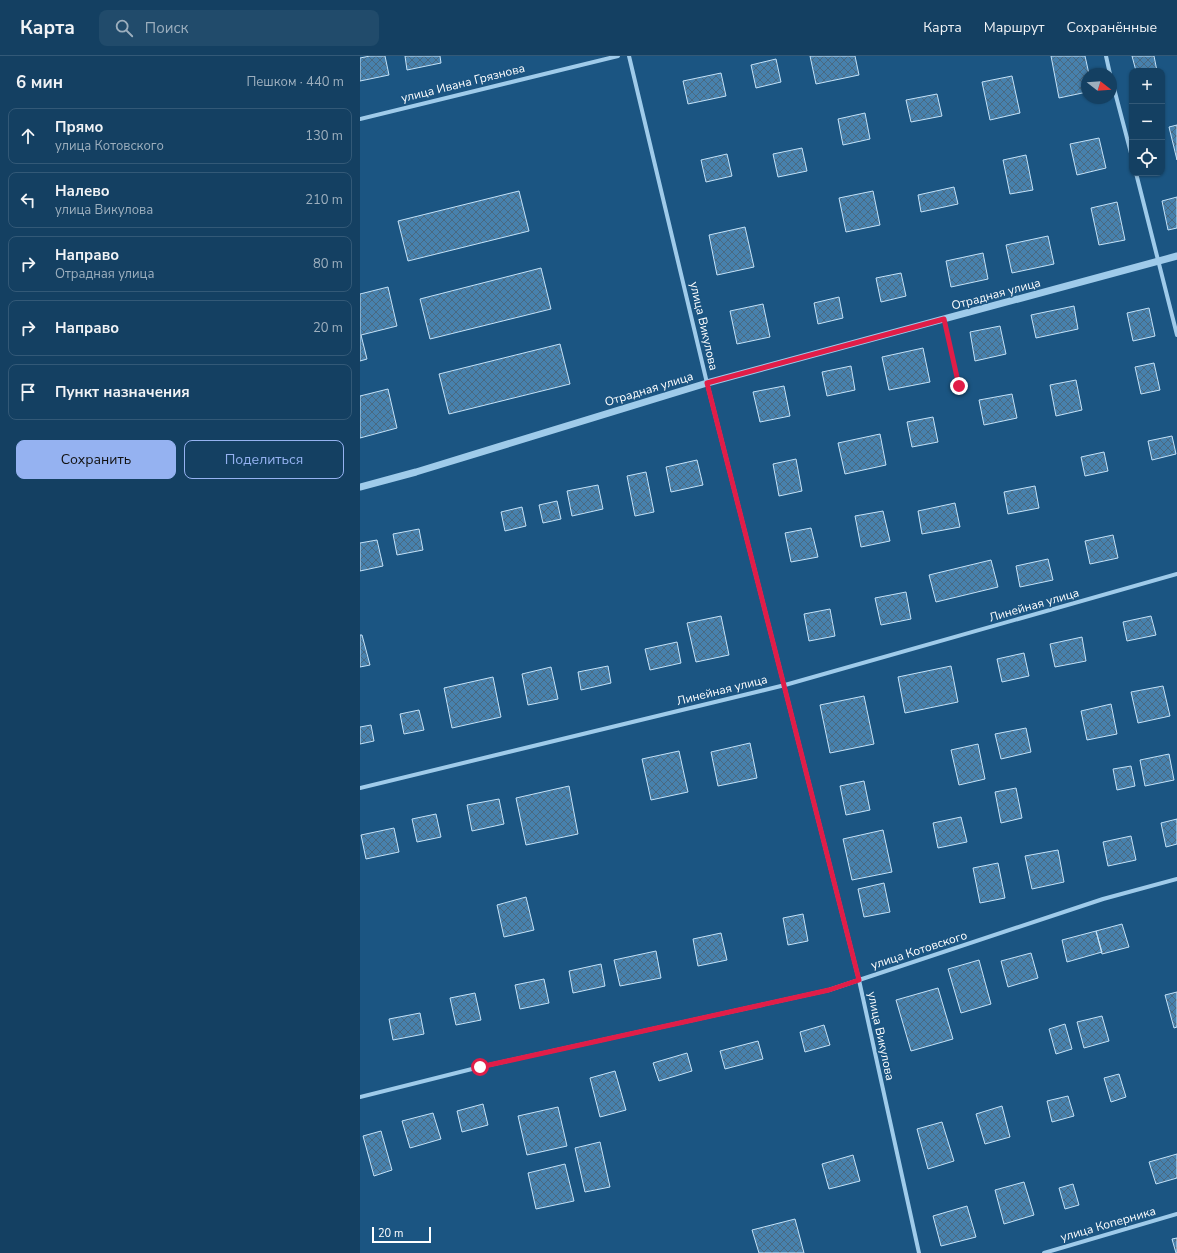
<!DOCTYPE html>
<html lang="ru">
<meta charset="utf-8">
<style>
body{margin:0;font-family:"Nunito Sans",sans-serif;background:#214b6b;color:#f1f3f6}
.controls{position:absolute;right:12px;top:12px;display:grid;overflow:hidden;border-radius:8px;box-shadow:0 1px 3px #0004}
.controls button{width:36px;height:36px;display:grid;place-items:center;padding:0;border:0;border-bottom:1px solid #335977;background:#144062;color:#f1f3f6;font:20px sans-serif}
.compass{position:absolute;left:721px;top:12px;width:36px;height:36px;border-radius:50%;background:#144062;box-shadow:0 1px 3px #0004;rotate:107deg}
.scale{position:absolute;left:12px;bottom:10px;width:59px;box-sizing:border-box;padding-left:4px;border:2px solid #fff;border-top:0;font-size:11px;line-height:14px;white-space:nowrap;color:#fff;-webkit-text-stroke:3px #1b5582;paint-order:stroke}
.stop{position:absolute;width:12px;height:12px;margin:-9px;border:3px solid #e11d48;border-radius:50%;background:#fff}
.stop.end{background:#e11d48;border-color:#fff;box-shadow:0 1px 4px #0008}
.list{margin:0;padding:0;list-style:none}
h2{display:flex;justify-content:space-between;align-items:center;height:52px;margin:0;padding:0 16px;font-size:17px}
h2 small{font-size:13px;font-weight:400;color:#9dafbe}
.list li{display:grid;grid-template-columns:26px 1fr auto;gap:12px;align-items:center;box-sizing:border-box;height:56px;margin:0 8px 8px;padding:0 8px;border:1px solid #335977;border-radius:8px}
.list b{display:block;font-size:15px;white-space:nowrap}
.list p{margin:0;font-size:13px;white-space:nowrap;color:#9dafbe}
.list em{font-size:13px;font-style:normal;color:#9dafbe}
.actions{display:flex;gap:8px;padding:12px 16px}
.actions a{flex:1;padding:9px 0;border:1px solid #95b2f1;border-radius:8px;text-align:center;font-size:14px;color:#95b2f1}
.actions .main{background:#95b2f1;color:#111}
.icon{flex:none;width:22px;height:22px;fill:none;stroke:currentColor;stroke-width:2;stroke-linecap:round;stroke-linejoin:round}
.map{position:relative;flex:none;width:817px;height:1197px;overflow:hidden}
header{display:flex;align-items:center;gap:24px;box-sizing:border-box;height:56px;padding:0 20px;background:#144062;border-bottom:1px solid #335977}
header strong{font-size:19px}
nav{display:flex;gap:22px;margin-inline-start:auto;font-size:14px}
.search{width:280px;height:36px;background:#214b6b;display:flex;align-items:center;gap:10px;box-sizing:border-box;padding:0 14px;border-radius:8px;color:#9dafbe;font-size:15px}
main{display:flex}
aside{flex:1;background:#144062}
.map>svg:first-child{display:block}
.building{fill:url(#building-cross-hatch);stroke:#c4e2f8}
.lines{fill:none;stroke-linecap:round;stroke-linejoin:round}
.service{stroke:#9fcbea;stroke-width:3}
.minor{stroke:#9fcbea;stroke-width:4}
.tertiary{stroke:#9fcbea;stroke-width:7}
.route{stroke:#e11d48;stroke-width:5}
.labels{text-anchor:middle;stroke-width:3;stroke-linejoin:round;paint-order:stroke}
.street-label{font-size:12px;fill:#fff;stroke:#1b5582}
</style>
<header>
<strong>Карта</strong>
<div class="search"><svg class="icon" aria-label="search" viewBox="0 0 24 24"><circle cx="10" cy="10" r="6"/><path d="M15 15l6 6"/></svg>Поиск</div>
<nav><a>Карта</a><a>Маршрут</a><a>Сохранённые</a></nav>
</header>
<main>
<aside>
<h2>6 мин<small>Пешком · 440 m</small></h2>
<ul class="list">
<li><svg class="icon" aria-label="ahead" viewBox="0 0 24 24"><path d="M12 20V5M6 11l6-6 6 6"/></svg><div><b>Прямо</b><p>улица Котовского</p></div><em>130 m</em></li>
<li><svg class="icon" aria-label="left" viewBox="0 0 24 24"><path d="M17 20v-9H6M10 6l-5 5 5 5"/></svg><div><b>Налево</b><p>улица Викулова</p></div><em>210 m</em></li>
<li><svg class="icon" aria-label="right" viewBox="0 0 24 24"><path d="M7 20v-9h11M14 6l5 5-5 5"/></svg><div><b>Направо</b><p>Отрадная улица</p></div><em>80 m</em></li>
<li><svg class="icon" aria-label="right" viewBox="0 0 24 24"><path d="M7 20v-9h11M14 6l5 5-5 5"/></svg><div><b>Направо</b></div><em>20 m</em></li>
<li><svg class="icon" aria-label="arrive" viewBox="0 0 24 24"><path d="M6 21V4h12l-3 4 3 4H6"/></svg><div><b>Пункт назначения</b></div></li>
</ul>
<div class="actions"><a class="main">Сохранить</a><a>Поделиться</a></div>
</aside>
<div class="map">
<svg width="817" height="1197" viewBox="0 0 817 1197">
<defs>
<pattern id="building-cross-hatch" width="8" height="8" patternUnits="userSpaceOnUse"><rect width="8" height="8" fill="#4781ad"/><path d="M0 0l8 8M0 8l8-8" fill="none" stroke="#496981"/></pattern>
</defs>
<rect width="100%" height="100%" fill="#1b5582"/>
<path class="building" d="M10 0H25L29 19 0 25V2Z
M45 0H80L81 7 47 14Z
M450 0H495L499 19 456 28Z
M691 0H725L729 18H727V36L699 42Z
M772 0H794L797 15H776Z
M416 3 421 26 396 32 391 9Z
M361 17 366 40 328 48 323 25Z
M652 20 660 57 630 64 622 26Z
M577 38 582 60 551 66 546 44Z
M505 57 510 83 483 89 478 63Z
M817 69V104L809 71Z
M739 82 746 112 717 119 710 88Z
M442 92 447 115 418 121 413 98Z
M367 98 372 120 346 126 341 104Z
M666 99 673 134 650 138 643 104Z
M594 131 598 148 561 156 558 139Z
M159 135 169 175 48 205 38 165Z
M513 135 520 169 486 176 479 142Z
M817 141V172L808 174 802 145Z
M757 146 765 184 739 189 731 152Z
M385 171 394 211 357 219 349 179Z
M688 180 694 208 652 217 646 189Z
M623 197 628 223 591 231 586 205Z
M181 212 191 253 70 283 60 243Z
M541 217 546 240 521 246 516 222Z
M28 231 37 270 1 279 7 303 0 305V238Z
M479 241 483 262 458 268 454 247Z
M403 248 410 281 377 288 370 255Z
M714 250 718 273 676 282 671 259Z
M789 252 795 280 773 285 767 257Z
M640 270 646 298 615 305 610 276Z
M200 288 210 328 89 358 79 318Z
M563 292 570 326 529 334 522 301Z
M794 307 800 334 781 338 775 311Z
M491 310 495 334 467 340 462 316Z
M716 324 722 354 696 360 690 329Z
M424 330 430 360 400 366 393 336Z
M28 333 37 372 0 382V340Z
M652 338 657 362 624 369 619 344Z
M573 361 578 386 552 391 547 366Z
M520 378 526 409 485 418 478 387Z
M812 380 816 398 792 404 788 385Z
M744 396 748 415 725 420 721 401Z
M436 403 442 435 419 440 413 408Z
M337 404 343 429 311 436 306 411Z
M286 416 294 456 275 460 267 420Z
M238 429 243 453 212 460 207 435Z
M675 430 679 452 648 458 644 436Z
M197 445 201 463 183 467 179 449Z
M595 447 600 471 562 478 558 455Z
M162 451 166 470 145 475 141 456Z
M523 455 530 485 501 491 495 460Z
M451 472 458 501 431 506 425 477Z
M59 473 63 494 37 499 33 478Z
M753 479 758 502 730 508 725 485Z
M17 484 23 510 0 515V487Z
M688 503 693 524 660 531 656 510Z
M631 504 638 531 576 546 569 519Z
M546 536 551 563 521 569 515 542Z
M470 553 475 580 449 585 444 558Z
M361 560 369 599 336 606 327 567Z
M791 560 796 579 767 585 763 566Z
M0 579H2L10 609 0 611Z
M722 581 726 605 695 611 690 588Z
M317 586 321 607 290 614 285 593Z
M664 597 669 620 642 626 637 603Z
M248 610 251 627 221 634 218 616Z
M591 610 598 646 545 657 538 621Z
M191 611 198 643 168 649 162 618Z
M133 621 141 661 92 672 84 632Z
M803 630 810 660 778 667 771 636Z
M504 640 514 688 470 697 460 649Z
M751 648 757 678 727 684 721 655Z
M59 654 64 674 44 678 40 658Z
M11 669 14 685 0 688V671Z
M666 672 671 696 641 703 635 678Z
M390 687 397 722 358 730 351 696Z
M618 688 625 723 599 729 591 694Z
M319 695 328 736 291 744 282 703Z
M809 698 814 724 785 730 780 704Z
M771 710 775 730 757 734 753 713Z
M504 725 510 754 486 759 480 730Z
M209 730 218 778 166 789 156 742Z
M656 732 662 762 641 767 635 736Z
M139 743 144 768 112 775 107 749Z
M76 758 81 781 57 786 52 763Z
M601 761 607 786 578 792 573 767Z
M817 763V788L806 791 801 767Z
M34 772 39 796 6 803 1 779Z
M523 774 532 816 492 824 483 783Z
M771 780 776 804 748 810 743 786Z
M698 794 704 826 672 833 665 800Z
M638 807 645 842 620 847 613 812Z
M524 827 530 856 504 861 498 833Z
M166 841 174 874 144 881 137 849Z
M443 858 448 885 428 889 423 862Z
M762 868 769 891 742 898 736 875Z
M736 875 742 896 707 906 702 884Z
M361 877 367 904 338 910 333 883Z
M296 895 301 922 260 930 254 904Z
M671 897 678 922 648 931 641 905Z
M619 904 631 948 601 957 588 913Z
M241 908 245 930 213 937 209 915Z
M184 923 189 947 160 953 155 929Z
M578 932 593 983 551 995 536 944Z
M817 936V971L814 972 805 939Z
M115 937 121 964 96 969 90 942Z
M60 957 64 978 33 984 29 963Z
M742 960 749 985 724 992 717 966Z
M705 968 712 993 696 998 689 973Z
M464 969 470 989 445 996 440 976Z
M398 985 403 1003 365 1013 360 995Z
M327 997 332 1015 299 1025 293 1007Z
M255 1015 266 1054 240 1061 230 1022Z
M759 1018 766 1041 751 1046 744 1022Z
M708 1040 714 1060 692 1066 687 1045Z
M123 1048 128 1069 102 1076 97 1055Z
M642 1050 650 1081 625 1088 616 1058Z
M198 1051 207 1090 167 1099 158 1060Z
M73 1057 81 1083 50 1092 42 1065Z
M582 1066 594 1105 568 1113 557 1073Z
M21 1075 32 1114 14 1120 3 1080Z
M240 1086 250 1131 225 1136 215 1092Z
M817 1098V1122L796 1128 789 1106Z
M493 1099 500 1125 469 1133 462 1108Z
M205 1108 214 1145 176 1153 168 1117Z
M664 1126 674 1159 644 1168 635 1134Z
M713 1128 719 1149 705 1153 699 1132Z
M607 1150 616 1181 581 1190 573 1160Z
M435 1163 444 1197H399L392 1174Z
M817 1182V1197H816L812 1183Z"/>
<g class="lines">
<path class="service" d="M584 263 599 330"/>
<path class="minor" d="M269 0 347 327 499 924 559 1197
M746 0 750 18
M751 21 772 101
M0 63 258 0
M776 117 817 279
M0 732 425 629 817 518
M0 1041 120 1011 469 934 743 843 817 823
M684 1197 817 1158"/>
<path class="tertiary" d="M0 431 56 416 347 327 817 200"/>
</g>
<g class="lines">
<path class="route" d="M120 1011 469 934 499 924 347 327 584 263 599 330"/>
</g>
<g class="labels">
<g class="street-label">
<text transform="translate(103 27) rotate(-14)" y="4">улица Ивана Грязнова</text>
<text transform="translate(636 238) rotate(-15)" y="4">Отрадная улица</text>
<text transform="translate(344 270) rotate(77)" y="4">улица Викулова</text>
<text transform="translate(289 333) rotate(-17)" y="4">Отрадная улица</text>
<text transform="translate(674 549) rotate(-16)" y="4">Линейная улица</text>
<text transform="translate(362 634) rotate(-14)" y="4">Линейная улица</text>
<text transform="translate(559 894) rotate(-18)" y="4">улица Котовского</text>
<text transform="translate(521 980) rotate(78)" y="4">улица Викулова</text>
<text transform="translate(748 1168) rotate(-16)" y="4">улица Коперника</text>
</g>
</g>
</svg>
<div class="controls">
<button>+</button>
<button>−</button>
<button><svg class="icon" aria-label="locate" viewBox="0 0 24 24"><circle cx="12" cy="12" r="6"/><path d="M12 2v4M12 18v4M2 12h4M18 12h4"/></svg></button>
</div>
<svg class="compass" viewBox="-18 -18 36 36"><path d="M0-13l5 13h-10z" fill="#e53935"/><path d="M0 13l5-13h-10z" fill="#9dafbe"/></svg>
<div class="scale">20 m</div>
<div class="stop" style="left:120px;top:1011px"></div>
<div class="stop end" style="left:599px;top:330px"></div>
</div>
</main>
